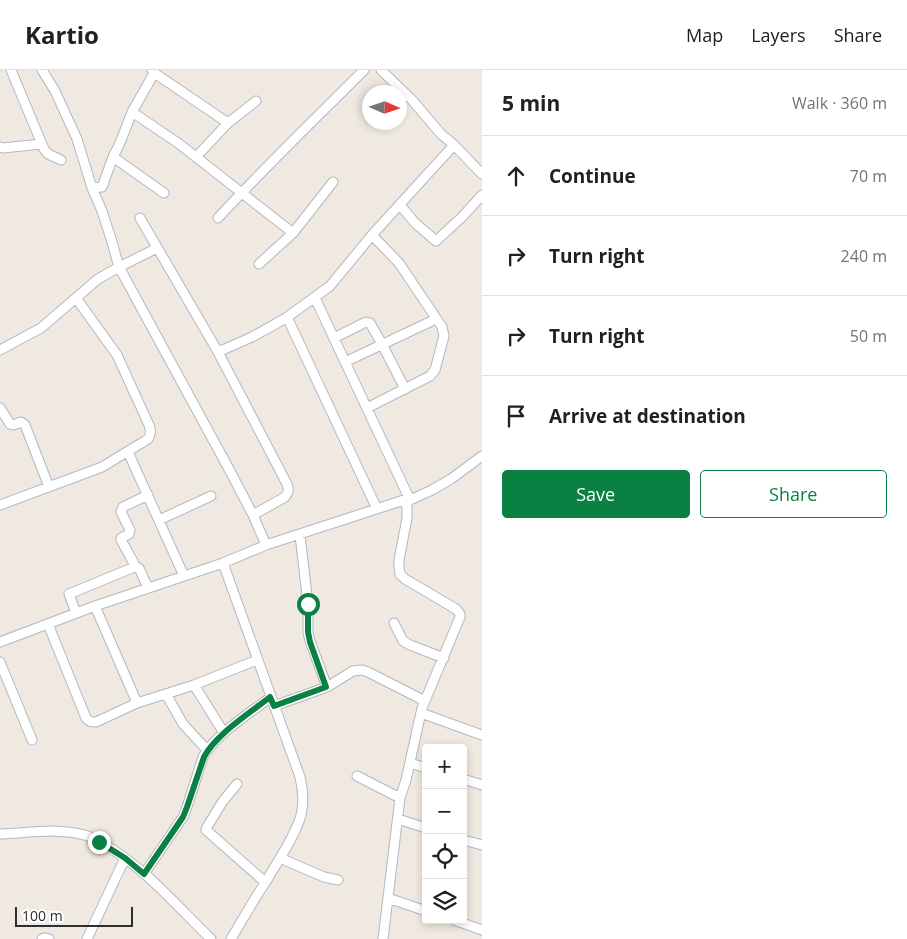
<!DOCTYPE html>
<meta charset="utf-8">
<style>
body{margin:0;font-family:"Open Sans",sans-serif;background:#f6f6f6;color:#202124}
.controls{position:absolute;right:15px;bottom:15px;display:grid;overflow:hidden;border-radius:5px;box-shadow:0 2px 8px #0003}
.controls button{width:45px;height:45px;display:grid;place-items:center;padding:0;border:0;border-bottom:1px solid #e0e0e0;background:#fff;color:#202124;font:25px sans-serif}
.compass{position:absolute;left:362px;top:15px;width:45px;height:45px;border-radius:50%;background:#fff;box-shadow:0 2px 8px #0003;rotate:93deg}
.scale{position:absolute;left:15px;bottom:12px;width:118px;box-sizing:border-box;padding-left:5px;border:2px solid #2e2e2e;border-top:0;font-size:14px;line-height:18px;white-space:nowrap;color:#2e2e2e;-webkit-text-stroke:4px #fff;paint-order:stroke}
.stop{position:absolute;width:15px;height:15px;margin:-11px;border:4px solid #0b8043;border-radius:50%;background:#fff}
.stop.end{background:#0b8043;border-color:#fff;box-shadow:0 1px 5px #0008}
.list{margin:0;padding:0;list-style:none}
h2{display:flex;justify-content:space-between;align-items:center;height:65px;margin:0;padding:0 20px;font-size:21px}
h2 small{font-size:16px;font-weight:400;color:#757577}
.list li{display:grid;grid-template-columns:32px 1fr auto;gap:15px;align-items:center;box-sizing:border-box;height:80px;padding:0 20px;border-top:1px solid #e0e0e0}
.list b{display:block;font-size:19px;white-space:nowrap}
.list em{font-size:16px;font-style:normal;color:#757577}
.actions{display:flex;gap:10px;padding:15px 20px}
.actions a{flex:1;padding:11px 0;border:1px solid #0b8043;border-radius:5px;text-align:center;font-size:18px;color:#0b8043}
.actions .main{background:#0b8043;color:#fff}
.icon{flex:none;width:28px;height:28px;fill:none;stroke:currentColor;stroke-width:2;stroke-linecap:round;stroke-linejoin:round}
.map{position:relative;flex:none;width:482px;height:869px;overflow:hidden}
header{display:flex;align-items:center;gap:30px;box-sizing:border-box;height:70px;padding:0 25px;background:#fff;border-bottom:1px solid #e0e0e0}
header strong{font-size:24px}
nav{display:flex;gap:28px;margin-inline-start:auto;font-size:18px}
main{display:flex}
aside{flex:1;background:#fff}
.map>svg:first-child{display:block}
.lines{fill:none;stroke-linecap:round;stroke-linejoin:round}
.minor-casing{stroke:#b4b7c1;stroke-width:11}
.minor{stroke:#fff;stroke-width:9}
.route{stroke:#0b8043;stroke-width:6}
</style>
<header>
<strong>Kartio</strong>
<nav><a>Map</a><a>Layers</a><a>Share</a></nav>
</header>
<main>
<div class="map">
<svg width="482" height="869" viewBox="0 0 482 869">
<rect width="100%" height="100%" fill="#efe9e1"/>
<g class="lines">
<g class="minor-casing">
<path id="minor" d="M11 0 44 79 48 84 61 90
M42 0 55 21 77 69 92 118 102 141 112 172 119 197 230 401 253 445 266 475
M381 0 412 30 441 64 454 75 482 104
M153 2 228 53 196 87
M132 42 178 73 293 163
M228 53 256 31
M0 77 3 78 41 74
M113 87 164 123
M92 118 102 117 113 87 120 73 132 42 153 5V2L152 0
M400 135 415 153 436 171 462 147 482 125
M140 148 218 282 287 414C289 420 289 422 285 427L253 445
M218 148C265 97 315 49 364 0
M259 194 293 163 333 112
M315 228 410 430
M287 247 377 439
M334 268 366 252 370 253 382 274 405 319
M0 280 41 258 98 209 119 197 157 178
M218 282 252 267 286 248 330 216 372 165 454 75
M345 292 436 249
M0 338 10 354 13 355 21 352 25 355 49 417
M367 338 430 306 435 300 444 266 442 257 399 193 372 165
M128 382 184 506
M0 435 102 397 148 369C151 364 151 361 149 355L117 285 76 228
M159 450 211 426
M300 465 308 534V562L310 571 327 617
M223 493 300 707C303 720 304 733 301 745 296 765 277 792 267 810 254 829 243 849 231 869
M136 497 121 470V468L129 464 130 460 121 442 123 437 148 425
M95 536 137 633
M76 543 69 524 132 498 136 497 139 498 148 518
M394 553 403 571 410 575 444 588
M48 554 86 648C89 652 91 652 96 652L137 633 194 615 257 590
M0 572 95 536 223 493 266 475 407 429 410 430 432 420 451 409 482 386
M0 592 32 670
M194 615 224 663
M166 624 183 654 207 680
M274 636 327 617 353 601 362 600 368 602 425 631
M421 643 482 665
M410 693 426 698
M357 706 400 728
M463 709 482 715
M237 714 223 731 207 757 206 760 265 812
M398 749 426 758
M0 764C28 763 61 757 88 766 94 768 99 772 105 775 144 797 179 838 211 869
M463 770 482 775
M280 788 324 807 338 810
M144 804 183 747 187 737 203 687C216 664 250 643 271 627
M388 828 426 841
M454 850 482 860
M42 869 44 868 49 869
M87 869 125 788
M383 869 400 728 406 710 422 638 460 547V544L456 539 405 509 400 504 399 497V490L407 448V429"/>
</g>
<use href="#minor" class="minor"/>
</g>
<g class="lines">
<path class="route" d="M99 772 125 788 144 804 183 747 187 737 204 687C216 664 250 643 270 627L274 636 326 617 310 572 308 562V534"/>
</g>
</svg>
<div class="controls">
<button>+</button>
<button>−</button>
<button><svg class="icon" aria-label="locate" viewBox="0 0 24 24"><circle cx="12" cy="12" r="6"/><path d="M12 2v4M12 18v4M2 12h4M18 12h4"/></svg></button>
<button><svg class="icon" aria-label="layers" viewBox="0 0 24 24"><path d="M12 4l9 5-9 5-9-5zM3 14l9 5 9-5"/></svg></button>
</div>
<svg class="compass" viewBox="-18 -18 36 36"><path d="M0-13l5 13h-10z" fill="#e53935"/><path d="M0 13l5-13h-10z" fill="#757577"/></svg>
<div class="scale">100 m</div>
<div class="stop" style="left:308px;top:534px"></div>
<div class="stop end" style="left:99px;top:772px"></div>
</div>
<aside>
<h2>5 min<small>Walk · 360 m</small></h2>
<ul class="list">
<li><svg class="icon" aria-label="ahead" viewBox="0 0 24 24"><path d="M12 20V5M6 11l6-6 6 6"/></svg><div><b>Continue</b></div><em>70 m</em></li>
<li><svg class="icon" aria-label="right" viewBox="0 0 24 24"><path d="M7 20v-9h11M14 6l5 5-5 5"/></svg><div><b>Turn right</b></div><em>240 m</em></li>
<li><svg class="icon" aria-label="right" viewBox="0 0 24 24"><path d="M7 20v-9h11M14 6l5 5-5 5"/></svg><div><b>Turn right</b></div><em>50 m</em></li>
<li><svg class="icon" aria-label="arrive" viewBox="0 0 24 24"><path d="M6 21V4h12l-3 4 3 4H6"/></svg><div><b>Arrive at destination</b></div></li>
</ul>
<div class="actions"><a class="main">Save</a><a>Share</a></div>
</aside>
</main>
